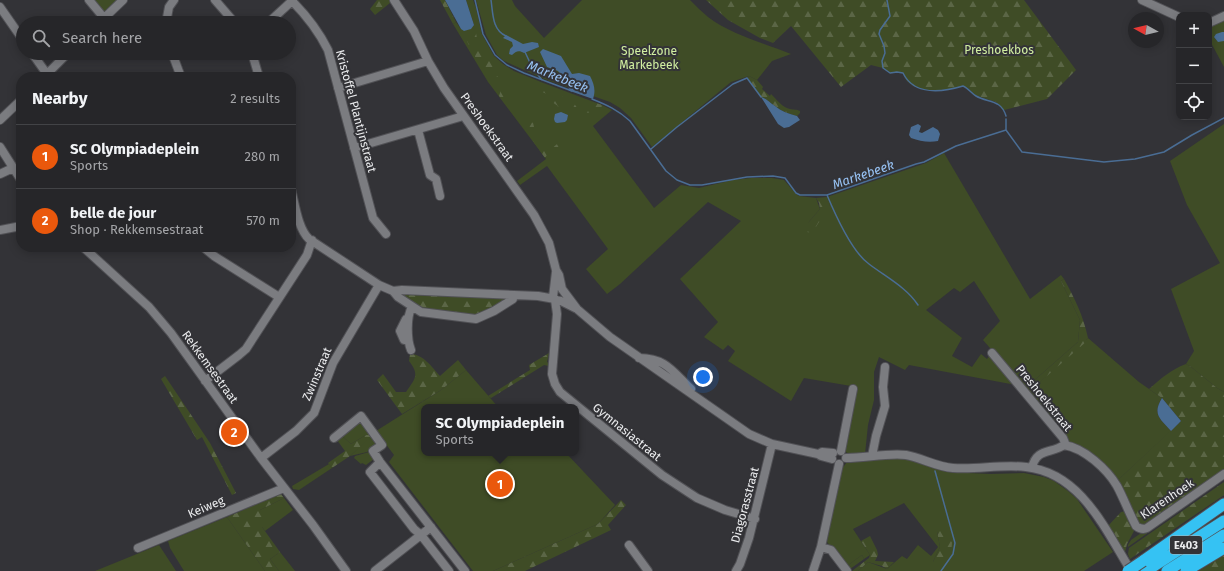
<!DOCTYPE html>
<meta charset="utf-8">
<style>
body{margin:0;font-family:"Fira Sans",sans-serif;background:#323235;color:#f1f3f6}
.controls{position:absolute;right:12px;top:12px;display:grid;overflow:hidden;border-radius:8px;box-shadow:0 2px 10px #0003}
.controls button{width:36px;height:36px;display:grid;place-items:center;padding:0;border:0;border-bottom:1px solid #424346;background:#262629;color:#f1f3f6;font:20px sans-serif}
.compass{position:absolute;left:1128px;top:12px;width:36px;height:36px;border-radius:50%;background:#262629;box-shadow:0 2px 10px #0003;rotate:278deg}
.you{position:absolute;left:703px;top:377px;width:14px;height:14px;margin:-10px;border:3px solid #fff;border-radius:50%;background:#1a73e8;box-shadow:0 0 0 6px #1a73e833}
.badge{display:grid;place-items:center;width:26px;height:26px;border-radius:50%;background:#ea580c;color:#fff;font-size:13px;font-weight:700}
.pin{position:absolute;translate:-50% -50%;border:2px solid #fff;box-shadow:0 1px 4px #0006}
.popup{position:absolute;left:421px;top:404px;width:158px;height:52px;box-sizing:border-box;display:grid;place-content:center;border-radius:8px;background:#262629;filter:drop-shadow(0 1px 3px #0005);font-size:13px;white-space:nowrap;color:#a4a5a8}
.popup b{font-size:15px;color:#f1f3f6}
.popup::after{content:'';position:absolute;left:50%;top:100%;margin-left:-8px;border:8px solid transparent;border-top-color:#262629}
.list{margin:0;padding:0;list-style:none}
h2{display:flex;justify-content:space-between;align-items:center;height:52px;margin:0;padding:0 16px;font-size:17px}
h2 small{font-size:13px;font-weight:400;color:#a4a5a8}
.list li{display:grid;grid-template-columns:26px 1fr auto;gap:12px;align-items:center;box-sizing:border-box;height:64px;padding:0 16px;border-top:1px solid #424346}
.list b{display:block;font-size:15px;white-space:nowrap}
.list p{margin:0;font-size:13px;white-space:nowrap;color:#a4a5a8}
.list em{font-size:13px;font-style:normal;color:#a4a5a8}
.icon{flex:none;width:22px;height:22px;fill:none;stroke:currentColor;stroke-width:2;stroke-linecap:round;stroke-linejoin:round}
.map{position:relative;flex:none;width:1224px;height:571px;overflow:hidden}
.search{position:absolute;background:#262629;box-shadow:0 2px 10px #0003;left:16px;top:16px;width:280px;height:44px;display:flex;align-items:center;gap:10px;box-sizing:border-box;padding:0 14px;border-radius:22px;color:#a4a5a8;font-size:15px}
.panel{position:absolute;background:#262629;box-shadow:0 2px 10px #0003;left:16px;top:72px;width:280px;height:180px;border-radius:16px}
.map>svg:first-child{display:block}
.green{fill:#3f4c26;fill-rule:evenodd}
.forest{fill:url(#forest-firs)}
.water{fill:#4a6d94}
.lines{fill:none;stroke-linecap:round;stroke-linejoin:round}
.stream{stroke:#4a6d94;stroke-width:1.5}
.minor-casing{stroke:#515155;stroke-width:10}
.highway-casing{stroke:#515155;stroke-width:13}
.minor{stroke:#7b7c80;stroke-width:8}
.highway{stroke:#35c2f3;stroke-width:11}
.highway-bridge-casing{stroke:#515155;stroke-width:13;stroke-linecap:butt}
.highway-bridge{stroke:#35c2f3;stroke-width:11}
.labels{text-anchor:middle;stroke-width:4;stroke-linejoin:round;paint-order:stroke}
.shield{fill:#333337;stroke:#b4b4b7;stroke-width:1}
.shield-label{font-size:11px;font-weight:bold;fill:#ebecee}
.park-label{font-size:12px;fill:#d1efa1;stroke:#333337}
.street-label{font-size:12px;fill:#ebecee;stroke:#333337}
.water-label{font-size:13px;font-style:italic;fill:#97c2f3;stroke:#333337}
</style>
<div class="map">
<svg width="1224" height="571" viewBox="0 0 1224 571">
<defs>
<pattern id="forest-firs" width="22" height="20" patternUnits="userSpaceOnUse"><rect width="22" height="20" fill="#3f4c26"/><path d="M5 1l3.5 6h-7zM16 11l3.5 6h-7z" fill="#5b6646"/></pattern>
</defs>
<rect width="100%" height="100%" fill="#333337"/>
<path class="green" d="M94 0H117L105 13Z
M466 0H473L476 8 482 34 494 56 503 64 514 71 541 82 602 105 612 110 593 126 654 208 681 185 699 188 733 180 751 178H772L784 180 796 194 799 196 816 198 820 209 808 223 830 205 827 197 926 163 944 153 1030 299 1061 275 1064 279 1061 281 1080 320 1078 342 1029 385 1032 389 1088 338 1139 382 1162 398C1152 414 1160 419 1171 431L1117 481 1067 441 1029 393 983 340 1000 321 974 281 960 292 954 288 926 310 962 338 952 356 972 367 981 354 987 359 990 355 1016 385 909 365 905 370 879 357 874 372V400L868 425 865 454H849L846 452V447L857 387 804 378 791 401 728 361 735 351 728 345 723 350 704 337 718 322 680 279 741 221 708 202 620 284 607 294 586 269 608 249 547 166 520 185 517 181 546 159 488 82 453 24 456 22 461 29 474 25Z
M476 0H512L515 6 544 38 582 0H690C696 6 702 12 708 17 732 35 764 43 791 54L772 61 757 80 749 76 731 82 652 147 631 118 620 108 610 102 544 79 504 61 497 55 486 35Z
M1224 18V67L1209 39V26Z
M1224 124V392L1217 388 1191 367 1186 364 1194 351 1171 289 1220 263 1187 205 1170 161Z
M466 370 498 407H424V453H566L615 505 598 524 493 571H473L389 462 394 455 376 431 441 390Z
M360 421 377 442 376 445 367 452 350 456 370 437 366 435 351 444 342 436Z
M369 452 374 459 366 465 362 463 361 464 354 458 355 456Z
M899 457 947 472 990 474 1024 473 1044 477 1054 481 1068 491 1077 499 1113 552 1084 571H858L868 562 887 569 902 556 907 559 918 545 931 556 938 547 904 503 853 529 870 555 864 559 862 555 847 566 827 542 841 470 847 462ZM937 531 951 555 933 562 940 547Z
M329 464 332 468 299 490 293 489 292 486Z
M1224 476V479L1128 547V545L1131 540Z
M284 498 293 510 265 531 262 527 260 510Z
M227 517 265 571H184L170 548 168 541Z
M159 545 176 571H95Z
M280 552 295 571H279L270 559Z"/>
<path class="forest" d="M377 0H398L390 3 375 15 370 9Z
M440 0H445L456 22 453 24Z
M706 0H1024L1076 70 1047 99 1004 110 996 102 975 95 968 88 963 86C947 90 921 95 907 81 905 79 904 76 903 73L897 72 890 73 883 68 871 65 841 87 791 26 773 43 760 38 728 20Z
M476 33 478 44 469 45 465 37 466 34Z
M484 46 492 58 488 60 495 65 491 70C496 74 500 78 501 85L500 86 497 84 495 79 486 72 479 64 471 49Z
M749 76 757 80 763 87 762 89 770 96 771 94C776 99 783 108 790 109 794 110 796 109 800 111V113L797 116C789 114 781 111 775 106 770 103 767 99 761 97L747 77Z
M540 85 563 94 562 98 570 99 574 104 576 106 577 109 575 112 569 111 567 109H557L558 106 552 102 551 96 538 90Z
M502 87 506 90 511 97 505 103 499 96Z
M596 103 602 105 601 109 598 112 584 113 583 109 584 105Z
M530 121 533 123 534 127 533 132 547 151V155L545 158 522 125Z
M566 140 569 142 570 145 555 156 553 155 551 150C555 145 560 141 566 140Z
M827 197 830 205 812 233 807 232 805 229 808 223 820 209 819 203 816 198Z
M1064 279C1075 299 1083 315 1088 338L1086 340 1087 341 1032 389 1029 385 1078 342 1080 320 1061 281Z
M404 294 505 299 504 303 479 315 465 316 422 311 403 298Z
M549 353 547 362 550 364 549 366 544 365 491 398 488 396 530 370 529 365Z
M410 354C423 354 432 367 440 376L458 360 466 370 441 390 402 414 377 380 383 374 396 392H406C415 379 420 375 409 361Z
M1186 364 1191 367 1217 388 1224 392V471L1144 526 1139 525 1117 481 1181 421 1162 398 1149 389C1162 378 1170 370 1186 364Z
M165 376 210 443 236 493 232 495 202 437 197 440 161 379Z
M366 435H369L371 437 350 456 332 468 328 463 345 451 337 440 342 436 351 444Z
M1224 482V495L1130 559 1128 554 1129 548Z
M281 494 284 498 260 510 267 522 262 527 280 552 270 559 279 571H265L227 517Z
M621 500 626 505 608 525 611 530 525 571H493L598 524Z
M1127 511 1134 531 1127 544 1125 552 1108 526 1121 512Z
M940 527H944L952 542 951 555 942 569 933 562 940 547 937 531Z
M870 536 877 550 878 555 875 561 894 562 887 569 882 566 868 562 858 571H852L869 558 870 555 861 541Z
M862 555 864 559 850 569 847 566Z
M1224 555V571H1199Z"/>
<path class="water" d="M445 0H466L474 25 471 29 464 31 461 29Z
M1222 32H1224V41L1218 42 1214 37 1216 34Z
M506 35 523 44 532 42 538 43 539 47 524 53C519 50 516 51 512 55L509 54 510 49 513 46 512 42 503 38Z
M543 49 561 56 572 74 579 73 590 76C594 84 596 90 593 99L570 91 565 81 558 71 547 67 540 52Z
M761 97C767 99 770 103 775 106 781 111 789 114 797 116L800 120 789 127 784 128 778 124Z
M561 112 568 115 567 120 565 122 557 123 555 122 554 119 555 114Z
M918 124 921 126 919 132 922 133 933 127 938 130 940 134 938 141C928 143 920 141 911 138L909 135 911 127Z
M1162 398 1181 421 1171 431C1160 419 1152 414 1162 398Z"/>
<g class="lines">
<path class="stream" d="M475 0 483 34 495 55 507 65 524 73 572 91
M491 0C493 13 492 30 506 36
M887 0 890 16 880 30 879 34 884 46 885 53 882 61 883 68 890 73 897 72 903 73C914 96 943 92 963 86 968 88 971 93 976 96 988 103 1001 99 1006 116
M525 52 532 67 542 80
M592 99C607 105 618 110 630 121L666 171 677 180 690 185H702L747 177 773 176 785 178 796 193 800 195H827L916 164 924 162 956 146 1006 130 1022 152 1104 162 1135 159 1164 152 1192 135 1224 118
M1006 130V119
M651 149 677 127 733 84 747 78 761 97
M827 195C835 214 852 252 869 264 886 277 906 287 918 305
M935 471 955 543 953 554 941 571"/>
<g class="minor-casing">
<path id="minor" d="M89 0 104 18
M215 0 235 23
M394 0 414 31 428 61 444 88 534 215 549 243 556 270 559 275 562 289
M1142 0 1179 17
M292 1C307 16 319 32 328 50L373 218 386 234
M0 7 23 40
M99 23 123 0
M166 23 169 7 174 0
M268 23 293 0
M1209 23 1224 16
M32 53 49 77
M172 53 181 77
M252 53 259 77
M44 77 68 53
M338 88 428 61
M0 120 21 100
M418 130 430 175 436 179 440 196
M0 147 21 180
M354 148 460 117 463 115
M0 174 13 168
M291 189C295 204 298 229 309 239L379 285 393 291 398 297 421 312 476 319 494 311 513 299V295
M0 230 21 226
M83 247 149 307 171 333 261 458 313 525 346 571
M203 247 214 256 279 297
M556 272 553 297 555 300 561 301 575 308
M562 289 577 309 610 337 749 434 772 444 818 454 821 456 832 459
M393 291 402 290 538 296 555 299
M555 300 557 314 552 374 555 384 560 392 662 475 697 498 725 510 755 519
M408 319H406L400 331 404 340H408
M411 350C407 340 406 317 412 307
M992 353 1063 438 1065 443 1064 445
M639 358C666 358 673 372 691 389
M205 381 239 355 246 349 307 255 312 240
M334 438 361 416 382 445 373 451 380 462 465 571
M1064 445C1084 448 1107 469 1117 486 1124 499 1129 513 1136 526 1140 529 1143 530 1147 528L1224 474
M841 451 853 389
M819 454 822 452 833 453
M872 456 876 436 885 406 883 387 885 367
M261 458 296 431 314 413 333 363 379 285
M846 458C866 458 886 453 906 455 922 458 937 467 953 468 977 470 1001 464 1026 467 1081 473 1105 529 1131 571
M380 462 370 472 414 529 421 535 449 571
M1032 468C1036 448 1051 454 1064 445
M629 545 648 571
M821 547 831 550 847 571
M138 548 284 488
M375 571 431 527
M736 571 740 564 749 538 772 444
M813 571 821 547 839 464"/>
</g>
<g class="highway-casing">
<path id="highway" d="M1143 561 1224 504
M1146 571 1224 521
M1167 571 1224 535
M1186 571 1224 548"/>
</g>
<use href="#minor" class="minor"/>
<use href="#highway" class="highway"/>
<g class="highway-bridge-casing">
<path id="highway-bridge" d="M1128 571 1143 561"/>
</g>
<use href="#highway-bridge" class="highway-bridge"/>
</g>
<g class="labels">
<rect class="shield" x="1170" y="536" width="32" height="18" rx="3"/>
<g class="shield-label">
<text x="1186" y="549">E403</text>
</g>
<g class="park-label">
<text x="999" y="54">Preshoekbos</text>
<text x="649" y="55">Speelzone<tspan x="649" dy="14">Markebeek</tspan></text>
</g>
<g class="street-label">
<text transform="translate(356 111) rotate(75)" y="4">Kristoffel Plantijnstraat</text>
<text transform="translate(487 127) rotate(54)" y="4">Preshoekstraat</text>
<text transform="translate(210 367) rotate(54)" y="4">Rekkemsestraat</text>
<text transform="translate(317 374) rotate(-67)" y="4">Zwinstraat</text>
<text transform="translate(1044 398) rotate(51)" y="4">Preshoekstraat</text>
<text transform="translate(627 432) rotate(39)" y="4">Gymnasiastraat</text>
<text transform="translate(1167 499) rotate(-34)" y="4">Klarenhoek</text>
<text transform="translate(745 505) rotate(-75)" y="4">Diagorasstraat</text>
<text transform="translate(206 507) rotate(-23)" y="4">Keiweg</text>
</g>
<g class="water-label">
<text transform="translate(558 76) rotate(22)" y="5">Markebeek</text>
<text transform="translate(863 174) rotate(-19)" y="5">Markebeek</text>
</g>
</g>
</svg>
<div class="controls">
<button>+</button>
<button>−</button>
<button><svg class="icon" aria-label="locate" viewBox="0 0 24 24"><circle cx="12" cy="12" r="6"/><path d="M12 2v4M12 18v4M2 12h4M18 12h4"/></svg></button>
</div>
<svg class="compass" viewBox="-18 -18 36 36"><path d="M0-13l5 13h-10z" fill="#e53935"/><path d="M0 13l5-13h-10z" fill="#a4a5a8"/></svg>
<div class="you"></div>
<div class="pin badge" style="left:500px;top:484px">1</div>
<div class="popup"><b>SC Olympiadeplein</b>Sports</div>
<div class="pin badge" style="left:234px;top:432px">2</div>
<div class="search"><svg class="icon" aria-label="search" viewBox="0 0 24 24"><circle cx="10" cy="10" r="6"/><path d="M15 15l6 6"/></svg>Search here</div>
<section class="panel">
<h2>Nearby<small>2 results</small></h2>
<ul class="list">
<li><span class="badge">1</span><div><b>SC Olympiadeplein</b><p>Sports</p></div><em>280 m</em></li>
<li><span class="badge">2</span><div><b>belle de jour</b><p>Shop · Rekkemsestraat</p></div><em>570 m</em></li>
</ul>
</section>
</div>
